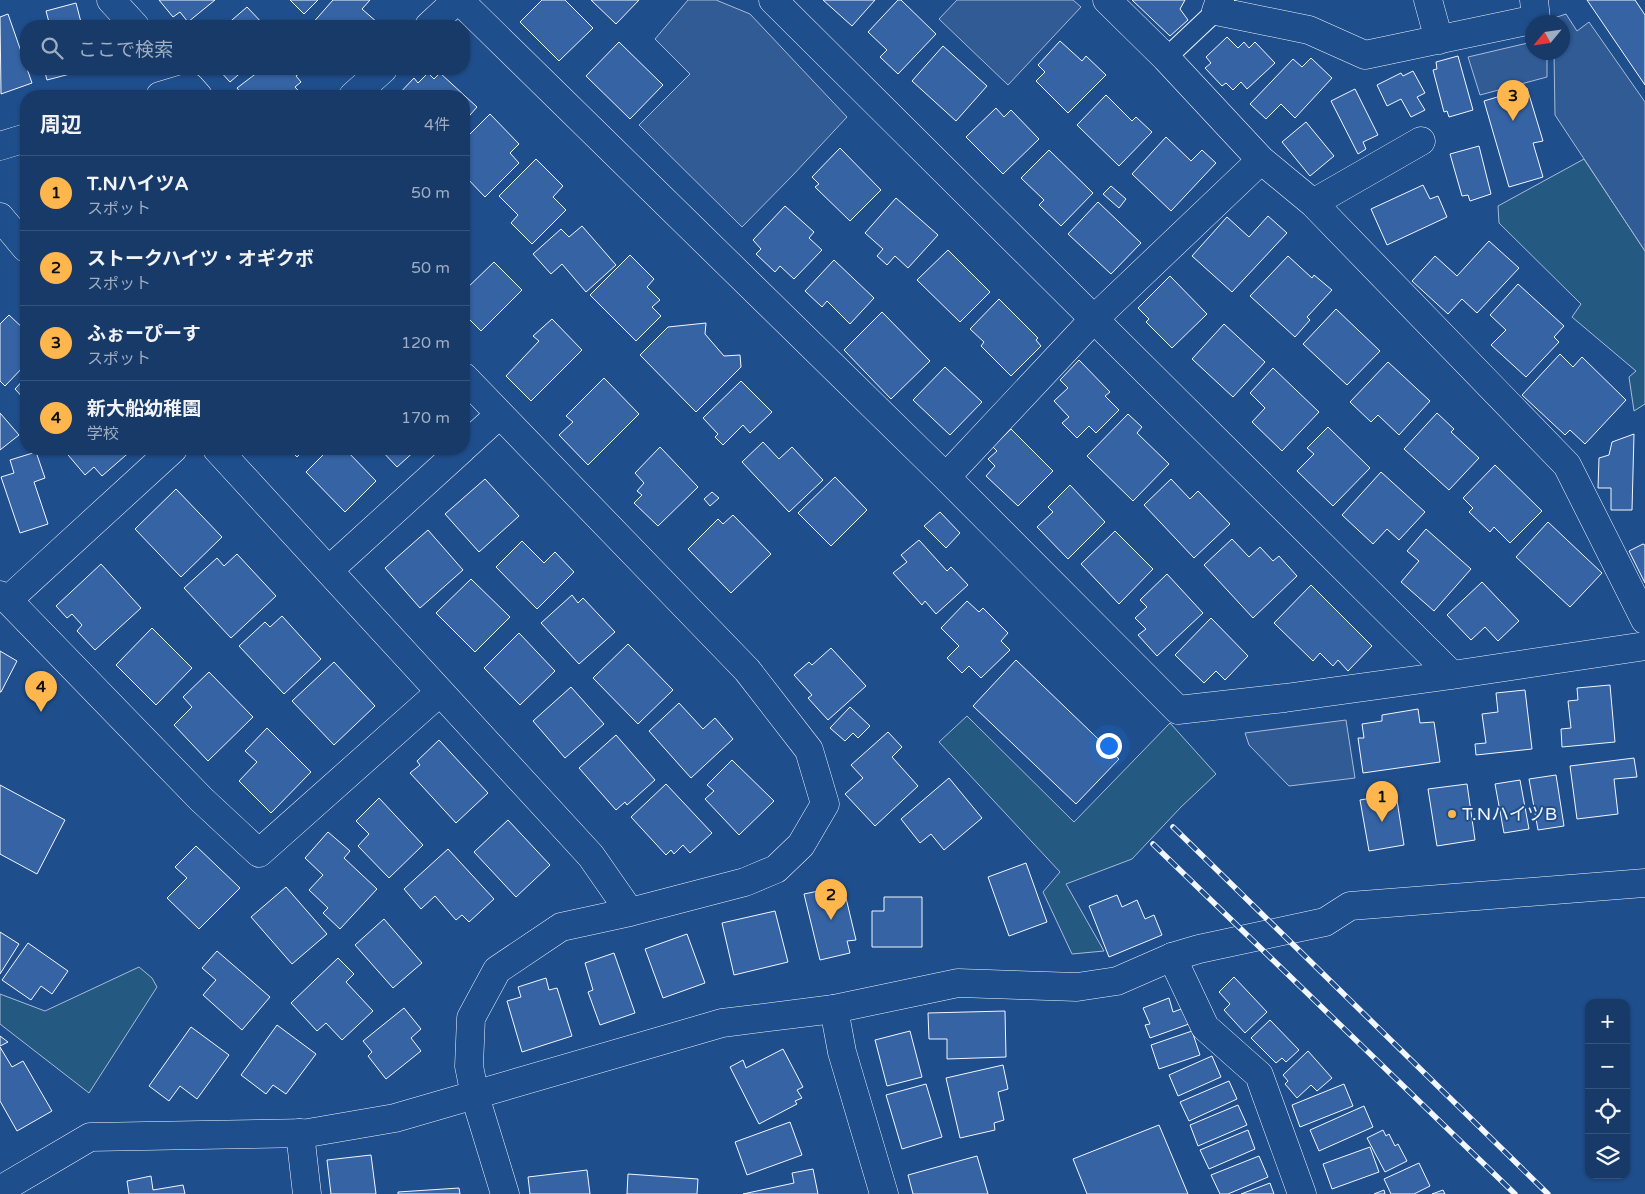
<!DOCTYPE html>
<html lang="ja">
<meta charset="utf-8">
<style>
body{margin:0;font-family:"Varela Round","Noto Sans JP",sans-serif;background:#20416f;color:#f1f3f6}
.controls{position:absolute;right:15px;bottom:15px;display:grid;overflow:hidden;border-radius:10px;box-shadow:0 1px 4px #0004}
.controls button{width:45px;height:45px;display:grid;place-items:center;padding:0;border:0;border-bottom:1px solid #36547d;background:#173a69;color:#f1f3f6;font:25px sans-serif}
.compass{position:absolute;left:1525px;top:15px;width:45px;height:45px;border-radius:50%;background:#173a69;box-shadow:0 1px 4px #0004;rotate:241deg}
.you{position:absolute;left:1108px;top:745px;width:18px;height:18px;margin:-12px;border:4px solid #fff;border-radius:50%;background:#1a73e8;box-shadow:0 0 0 8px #1a73e833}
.badge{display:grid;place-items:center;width:32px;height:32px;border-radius:50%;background:#ffb74d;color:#111;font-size:16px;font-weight:700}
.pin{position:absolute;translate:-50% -41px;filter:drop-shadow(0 1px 2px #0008)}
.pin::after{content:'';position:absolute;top:26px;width:18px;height:15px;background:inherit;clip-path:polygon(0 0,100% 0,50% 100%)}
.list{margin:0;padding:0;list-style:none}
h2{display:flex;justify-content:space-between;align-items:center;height:65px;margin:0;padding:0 20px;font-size:21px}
h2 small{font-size:16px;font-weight:400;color:#9eadc0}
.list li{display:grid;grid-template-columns:32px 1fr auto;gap:15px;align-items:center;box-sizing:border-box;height:75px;padding:0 20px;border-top:1px solid #36547d}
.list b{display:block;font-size:19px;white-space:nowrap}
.list p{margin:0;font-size:16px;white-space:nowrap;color:#9eadc0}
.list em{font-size:16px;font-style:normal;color:#9eadc0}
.icon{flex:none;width:28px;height:28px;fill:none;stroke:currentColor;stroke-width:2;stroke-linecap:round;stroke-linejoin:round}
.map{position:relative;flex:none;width:1645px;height:1194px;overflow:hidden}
.search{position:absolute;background:#173a69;box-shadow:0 1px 4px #0004;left:20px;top:20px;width:450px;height:55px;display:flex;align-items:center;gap:12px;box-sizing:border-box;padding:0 18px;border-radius:20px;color:#9eadc0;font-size:19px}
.panel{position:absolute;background:#173a69;box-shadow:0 1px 4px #0004;left:20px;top:90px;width:450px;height:365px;border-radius:20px}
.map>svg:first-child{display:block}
.green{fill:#245a82;stroke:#a8bbd7}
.parking{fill:#305b95;stroke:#a8bbd7}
.building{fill:#3563a3;stroke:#f2f6ff}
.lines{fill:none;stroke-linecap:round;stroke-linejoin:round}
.service-casing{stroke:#f2f6ff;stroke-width:21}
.minor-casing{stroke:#f2f6ff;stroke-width:29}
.tertiary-casing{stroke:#f2f6ff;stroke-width:29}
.service{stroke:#1f4e8c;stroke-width:19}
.minor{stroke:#1f4e8c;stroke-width:28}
.tertiary{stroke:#1f4e8c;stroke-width:28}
.rail-casing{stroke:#f2f6ff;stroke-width:5.5}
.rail{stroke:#1f4e8c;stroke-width:4;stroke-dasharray:11;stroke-linecap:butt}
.poi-dot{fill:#ffb74d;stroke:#1f4e8c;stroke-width:2}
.labels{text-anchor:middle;stroke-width:4;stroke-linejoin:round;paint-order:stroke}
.poi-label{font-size:18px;fill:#f2f6ff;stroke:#1f4e8c;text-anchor:start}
</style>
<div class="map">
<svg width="1645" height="1194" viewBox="0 0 1645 1194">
<rect width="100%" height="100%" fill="#1f4e8c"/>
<path class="green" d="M1584 159 1645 251V404L1634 411 1629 377 1636 371 1572 317 1581 304 1499 223 1498 206Z
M967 716 1074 822 1170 723 1216 774 1181 807 1132 859 1066 884 1104 951 1072 954 1043 892 1060 872 939 742Z
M139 967 152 978 157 987 89 1093 0 1024V994L45 1011Z"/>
<path class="parking" d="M688 0H716L750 14 847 117 793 175 742 227 639 125 690 74 655 39Z
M957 0H1073L1081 7 1008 85 939 19Z
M1566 14 1577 31 1589 22 1645 102V251L1555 115 1554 53 1562 52V22H1554V18Z
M1532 42V52L1547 53V77L1480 95 1468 57Z
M1346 720 1355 778 1289 786 1249 745 1245 733Z"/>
<path class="building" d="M159 0H215L188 22 180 12 173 17Z
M290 0H318L304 14Z
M333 0H370L362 9 378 23 375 26H312L311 25Z
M542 0H565L593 28 559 61 520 22Z
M591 0H639L616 24Z
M823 0H875L852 26Z
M898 0H901L936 34 898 74 880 57 887 50 868 32Z
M1132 0H1185L1180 9 1188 20 1170 36Z
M1587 0H1635L1645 15V85Z
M76 3 82 26H50L46 11Z
M247 7 265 26H225Z
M8 14 32 83 1 94 0 17Z
M1227 37 1238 48 1244 42 1249 48 1255 42 1275 63 1247 89 1241 82 1233 90 1226 83 1222 86 1205 68 1211 63 1206 57Z
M1060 41 1082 61 1086 56 1106 75 1068 113 1036 81 1045 72 1038 65Z
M619 42 663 85 630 119 586 76Z
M943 46 987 86 956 121 912 81Z
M1458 56 1473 110 1449 117 1447 111 1444 112 1433 70 1437 69 1436 62Z
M1311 58 1332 78 1295 118 1281 104 1266 119 1250 104 1293 59 1302 67Z
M44 69H89L47 80Z
M218 69H245L230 82Z
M262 69H305L296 76 301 82 295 87 303 96H243L237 88Z
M1413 71 1425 93 1417 97 1425 110 1411 117 1401 99 1387 106 1377 85 1401 73 1403 76Z
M428 73 434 79 440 73 477 107 464 122V96H397L414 78 418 83Z
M1527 88 1543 141 1533 143 1543 177 1509 187 1484 101Z
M1355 89 1378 135 1363 142 1366 149 1358 154 1331 101Z
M1106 95 1132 121 1136 117 1152 132 1119 166 1077 125Z
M996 108 1004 117 1011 110 1039 139 1003 174 966 137Z
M490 114 519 144 510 153 519 163 485 197 464 175V140Z
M1306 122 1334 156 1310 176 1282 142Z
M1166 137 1191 161 1202 150 1216 163 1171 211 1132 174Z
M1479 146 1491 194 1470 201 1468 195 1462 196 1450 154Z
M840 148 881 190 850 221 815 187 819 184 812 177Z
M1049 150 1093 193 1061 226 1039 205 1044 200 1021 178Z
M536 159 563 186 553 197 566 210 532 244 511 223 518 215 499 196Z
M1423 185 1430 199 1438 196 1447 217 1387 245 1371 209Z
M1111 186 1126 199 1119 208 1103 194Z
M896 198 938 235 908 268 895 256 887 265 877 256 883 249 865 233Z
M1098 202 1141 243 1111 274 1068 234Z
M785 206 814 232 809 238 822 250 794 279 780 266 775 272 756 254 761 249 753 240Z
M1268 216 1287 233 1232 292 1192 256 1227 217 1249 237Z
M582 226 616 265 586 292 562 264 551 274 533 254 561 229 569 237Z
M1489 241 1519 268 1477 313 1462 299 1448 314 1412 281 1435 256 1457 276Z
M948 250 990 292 960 322 917 280Z
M630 255 654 279 647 287 660 300 652 307 661 316 636 341 590 295Z
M1288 256 1312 278 1314 275 1332 290 1307 317 1310 320 1295 337 1250 296Z
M834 260 874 298 850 324 827 301 822 307 805 291Z
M494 262 522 290 481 331 464 314V303L467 299 464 296V291Z
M1170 276 1207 314 1172 348 1146 322 1149 319 1138 308Z
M1518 284 1564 326 1554 337 1559 342 1526 377 1491 345 1506 330 1490 315Z
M999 299 1038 338 1036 340 1041 346 1011 376 981 346 984 342 970 329Z
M1336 309 1380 351 1347 385 1303 344Z
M882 312 930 361 891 399 844 350Z
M9 315 26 331V364L5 386 0 381V324Z
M552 319 582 350 531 401 506 376 539 341 533 336Z
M706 323 705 334 724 356 740 355 741 367 696 412 640 355 668 327Z
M1224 324 1265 362 1233 397 1192 359Z
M1560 354 1573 367 1582 357 1626 400 1585 444 1570 430 1565 435 1522 395Z
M1079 360 1110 392 1105 396 1119 410 1096 433 1089 426 1077 438 1062 423 1069 417 1054 401 1068 388 1060 380Z
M1388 362 1430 401 1399 435 1378 415 1371 422 1350 402Z
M945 367 982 402 950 435 913 400Z
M1273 368 1319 412 1282 451 1252 422 1265 408 1250 393Z
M26 377V401L15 389Z
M604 378 639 414 588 465 559 435 573 422 566 416Z
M741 381 772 412 750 433 743 425 723 445 715 437 718 434 703 418Z
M0 413 19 435 0 450Z
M1437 413 1454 429 1451 432 1479 458 1449 490 1404 449Z
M1128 414 1142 427 1137 433 1169 464 1133 501 1087 456Z
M1328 427 1370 468 1333 506 1297 471 1314 454 1307 448Z
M1011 429 1053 471 1018 506 986 476 995 466 988 459 997 451 993 447Z
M1634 434 1632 510H1611V488H1598L1599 458 1609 455 1612 442Z
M763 442 779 459 792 447 823 480 789 512 742 462Z
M660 447 698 487 658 526 634 503 642 495 637 491 644 483 635 473Z
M63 449H133L102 476 94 467 85 475Z
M289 449H305L297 457Z
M329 449H345L376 481 345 512 306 472Z
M380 449H417L397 467Z
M36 452 45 478 34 482 48 524 20 533 1 477 14 473 10 460Z
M1495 465 1542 511 1510 543 1494 527 1490 532 1469 512 1473 508 1463 498Z
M1381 472 1425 512 1399 540 1387 529 1373 544 1342 515Z
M835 477 867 510 831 546 798 513Z
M485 479 519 516 479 552 445 514Z
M1171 479 1190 499 1198 491 1230 524 1194 558 1144 505Z
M1070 485 1105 522 1068 559 1037 527 1053 512 1048 507Z
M176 489 222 537 181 577 135 529Z
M712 492 719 498 710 506 704 499Z
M940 512 960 533 946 548 924 526Z
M733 515 771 554 731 593 688 549 718 519 723 524Z
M1548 522 1602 573 1570 607 1516 557Z
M1426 529 1471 569 1434 611 1401 582 1419 561 1407 551Z
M428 530 463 570 420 608 385 568Z
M1115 531 1153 569 1119 604 1081 564Z
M1232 539 1249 557 1260 547 1273 561 1279 556 1297 576 1253 618 1204 565Z
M919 540 947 571 951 567 968 585 936 614 925 601 922 605 893 573 907 562 901 555Z
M522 541 544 563 555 552 574 572 537 609 496 567Z
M1643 544 1645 545V583L1629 551Z
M237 554 276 596 231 638 184 588 217 558 224 566Z
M101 564 141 608 95 650 77 631 82 625 72 614 67 618 56 606Z
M1167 574 1203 613 1157 656 1138 635 1146 629 1135 618 1147 607 1140 600Z
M471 579 510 617 475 652 436 613Z
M1482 582 1519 621 1498 641 1485 627 1471 640 1447 615Z
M1311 585 1372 646 1348 671 1338 660 1333 666 1320 653 1313 661 1274 623Z
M572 595 578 603 583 598 615 632 579 664 541 623Z
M967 601 979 612 983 608 1008 633 1001 641 1010 650 981 678 969 666 962 673 947 658 959 646 941 628Z
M282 616 321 659 284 694 239 646 265 622 270 627Z
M1211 618 1248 656 1225 680 1216 671 1204 683 1175 655Z
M152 628 192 668 156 705 116 665Z
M519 633 555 671 520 705 484 668Z
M628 644 673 690 638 724 593 678Z
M831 648 866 686 828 720 808 698 812 695 794 675 809 662 812 665Z
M0 651 17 661 1 692H0Z
M1016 660 1119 759 1076 804 973 706Z
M334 662 375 706 334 745 292 701Z
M209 672 253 717 208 761 174 725 192 707 183 697Z
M1610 685 1615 742 1562 747 1561 729 1571 728 1568 701 1578 700 1577 688Z
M571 687 604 724 565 758 533 721Z
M1525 690 1532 749 1476 755 1475 744 1486 743 1482 714 1498 712 1496 693Z
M679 703 703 729 715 718 733 739 691 778 649 731Z
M850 707 870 726 858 738 853 733 845 741 830 728Z
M1418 709 1420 723 1434 722 1440 762 1363 773 1358 738H1364L1362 724 1382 721V715Z
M267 728 311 772 271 813 239 781 257 762 245 751Z
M888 732 902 747 892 757 918 786 875 826 845 794 863 778 851 765Z
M616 735 655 780 627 805 625 802 616 810 579 768Z
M439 740 488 793 456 823 410 773 420 765 417 761Z
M1634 758 1637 777 1614 779 1618 814 1577 819 1570 766Z
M732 760 774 801 739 835 705 799 714 791 707 785Z
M1556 775 1564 826 1538 830 1529 779Z
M949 778 982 818 944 850 931 834 920 843 901 819Z
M1520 780 1529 829 1504 833 1495 784Z
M666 784 712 833 690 853 683 845 674 854 671 850 666 855 631 817Z
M1467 784 1475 840 1437 846 1428 789Z
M0 785 65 820 37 874 0 854Z
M1396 794 1404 845 1369 851 1360 800Z
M379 798 423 845 389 878 358 846 369 834 356 821Z
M508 820 550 865 516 897 474 852Z
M328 832 350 851 344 858 377 889 340 929 323 913 328 908 309 890 323 875 305 858Z
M196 846 240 888 199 929 167 898 187 878 175 867Z
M448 849 494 899 469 922 462 915 456 920 435 896 421 909 404 889Z
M1026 863 1047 922 1009 936 988 877Z
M286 887 327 934 292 964 251 917Z
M833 888 836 901 846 898 856 940 847 941 850 953 820 960 804 894Z
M1117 895 1122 907 1137 900 1145 919 1154 915 1162 935 1109 957 1089 906Z
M884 897H922V947H872V911H884Z
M775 911 788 962 734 975 722 923Z
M384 919 422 963 393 988 355 945Z
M0 932 19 944 0 974Z
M687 934 705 983 663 998 645 949Z
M28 943 68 971 52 994 41 986 31 1000 2 980Z
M217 951 270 997 242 1030 203 995 216 980 202 968Z
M614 953 635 1013 600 1025 588 992 593 990 585 963Z
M338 958 354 974 346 982 373 1011 342 1040 326 1023 317 1031 291 1003Z
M1234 977 1267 1012 1245 1033 1224 1010 1230 1004 1219 992Z
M546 978 549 990 557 988 572 1036 522 1052 507 1001 521 997 518 987Z
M1169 998 1173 1012 1184 1008 1189 1024 1150 1038 1145 1025 1150 1024 1143 1008Z
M404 1008 421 1029 411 1038 421 1051 386 1079 368 1056 372 1052 363 1041Z
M1005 1011 1006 1057 947 1059V1039H929L928 1013Z
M1270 1020 1299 1050 1286 1062 1282 1058 1276 1063 1251 1038Z
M277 1025 316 1054 286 1094 273 1085 266 1094 241 1075Z
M191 1027 229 1055 197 1099 180 1086 169 1101 149 1086Z
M910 1031 922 1077 887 1086 875 1040Z
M1192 1031 1200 1055 1159 1069 1151 1045Z
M0 1036 8 1042 0 1046Z
M0 1047 12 1067 23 1061 52 1111 17 1131 0 1101Z
M783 1049 803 1087 797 1090 802 1098 795 1101 797 1104 759 1124 730 1067 743 1060 746 1068Z
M1308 1051 1332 1078 1317 1091 1311 1085 1297 1098 1285 1084 1288 1081 1283 1075Z
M1212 1056 1221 1077 1178 1096 1169 1075Z
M1003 1065 1008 1089 998 1092 1004 1120 994 1123 995 1130 960 1138 946 1078Z
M1229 1081 1237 1099 1189 1121 1180 1102Z
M926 1084 942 1137 902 1149 886 1095Z
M1344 1084 1353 1106 1300 1127 1292 1105Z
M1238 1105 1247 1125 1198 1146 1190 1125Z
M1364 1106 1373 1127 1319 1151 1310 1130Z
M790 1122 802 1155 747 1175 735 1142Z
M1159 1125 1188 1194H1087L1073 1159Z
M1248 1130 1255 1149 1209 1169 1200 1150Z
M1383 1130 1386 1136 1389 1134 1395 1146 1398 1144 1407 1161 1385 1172 1367 1138Z
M1370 1147 1379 1172 1332 1189 1323 1164Z
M371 1155 376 1194H331L327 1160Z
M977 1156 988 1194H913L908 1175Z
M1259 1156 1268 1177 1228 1194H1220L1211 1175Z
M1419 1163 1430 1186 1414 1194H1391L1384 1179Z
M813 1169 818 1194H743L794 1183 792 1173Z
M587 1170 590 1194H530L528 1177Z
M628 1174 698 1179 697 1194H627Z
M151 1176 153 1190 183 1185 185 1194H129L127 1181Z
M1270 1183 1274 1194H1241Z
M459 1188 460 1194H398V1192Z
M1384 1190 1385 1194H1374Z
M1443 1190 1445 1194H1432Z"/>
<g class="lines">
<g class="service-casing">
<path id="service" d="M1166 58 1216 11"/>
</g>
<g class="minor-casing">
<path id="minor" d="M111 0 135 26
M459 0 946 477 1178 710 1285 698 1452 675
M773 0 1452 675 1645 646
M1107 0 1166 58 1261 160 1313 203 1567 465 1645 620
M1220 0 1216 11 1309 30 1365 55 1536 19 1534 0
M1428 0 1439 40
M429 26 457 0
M160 96 190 87 198 96
M353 96 383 69
M0 146 26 138
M1313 203 1421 141
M0 217 26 248
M464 377 747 670 809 750 825 804 801 845 776 869 745 882 630 912 561 927 497 970 471 1018 469 1066 475 1096 505 1194
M464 447 499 415
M217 449 591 856 630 912
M946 477 1093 320 1261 160
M329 570 462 449
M0 595 8 600 173 449
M8 600 201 799 259 853 440 692
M1172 957 1205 1027 1259 1075 1302 1194
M834 1009 842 1052 884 1194
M300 1133 307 1194"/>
</g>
<g class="tertiary-casing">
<path id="tertiary" d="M0 1190 90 1137 308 1133 395 1118 722 1023 834 1009 958 983 1077 987 1117 981 1172 957 1199 949 1325 922 1350 906 1645 883"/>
</g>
<use href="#service" class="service"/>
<use href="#minor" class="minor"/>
<use href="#tertiary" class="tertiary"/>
<g class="rail-casing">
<path id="rail" d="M1173 827 1548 1194
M1153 844 1515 1194"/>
</g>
<use href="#rail" class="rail"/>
</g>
<circle class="poi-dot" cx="1452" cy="814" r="5"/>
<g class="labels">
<g class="poi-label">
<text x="1462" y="820">T.NハイツB</text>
</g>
</g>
</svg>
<div class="controls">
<button>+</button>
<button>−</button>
<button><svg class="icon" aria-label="locate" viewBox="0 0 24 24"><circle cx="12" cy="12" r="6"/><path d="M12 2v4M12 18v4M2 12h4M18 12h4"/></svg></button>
<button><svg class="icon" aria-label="layers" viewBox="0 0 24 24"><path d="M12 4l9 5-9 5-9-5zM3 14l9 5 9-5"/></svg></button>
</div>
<svg class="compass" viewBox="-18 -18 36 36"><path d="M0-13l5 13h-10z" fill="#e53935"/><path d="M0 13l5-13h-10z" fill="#9eadc0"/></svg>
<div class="you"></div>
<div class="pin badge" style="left:1382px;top:822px">1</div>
<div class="pin badge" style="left:831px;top:920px">2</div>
<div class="pin badge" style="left:1513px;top:121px">3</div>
<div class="pin badge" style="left:41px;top:712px">4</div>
<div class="search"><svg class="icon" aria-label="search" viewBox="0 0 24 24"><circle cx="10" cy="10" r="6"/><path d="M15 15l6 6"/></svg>ここで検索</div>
<section class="panel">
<h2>周辺<small>4件</small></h2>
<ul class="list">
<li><span class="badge">1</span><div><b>T.NハイツA</b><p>スポット</p></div><em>50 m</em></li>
<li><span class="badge">2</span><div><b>ストークハイツ・オギクボ</b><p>スポット</p></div><em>50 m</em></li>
<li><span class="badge">3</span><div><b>ふぉーぴーす</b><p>スポット</p></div><em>120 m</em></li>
<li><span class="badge">4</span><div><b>新大船幼稚園</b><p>学校</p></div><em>170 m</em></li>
</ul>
</section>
</div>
